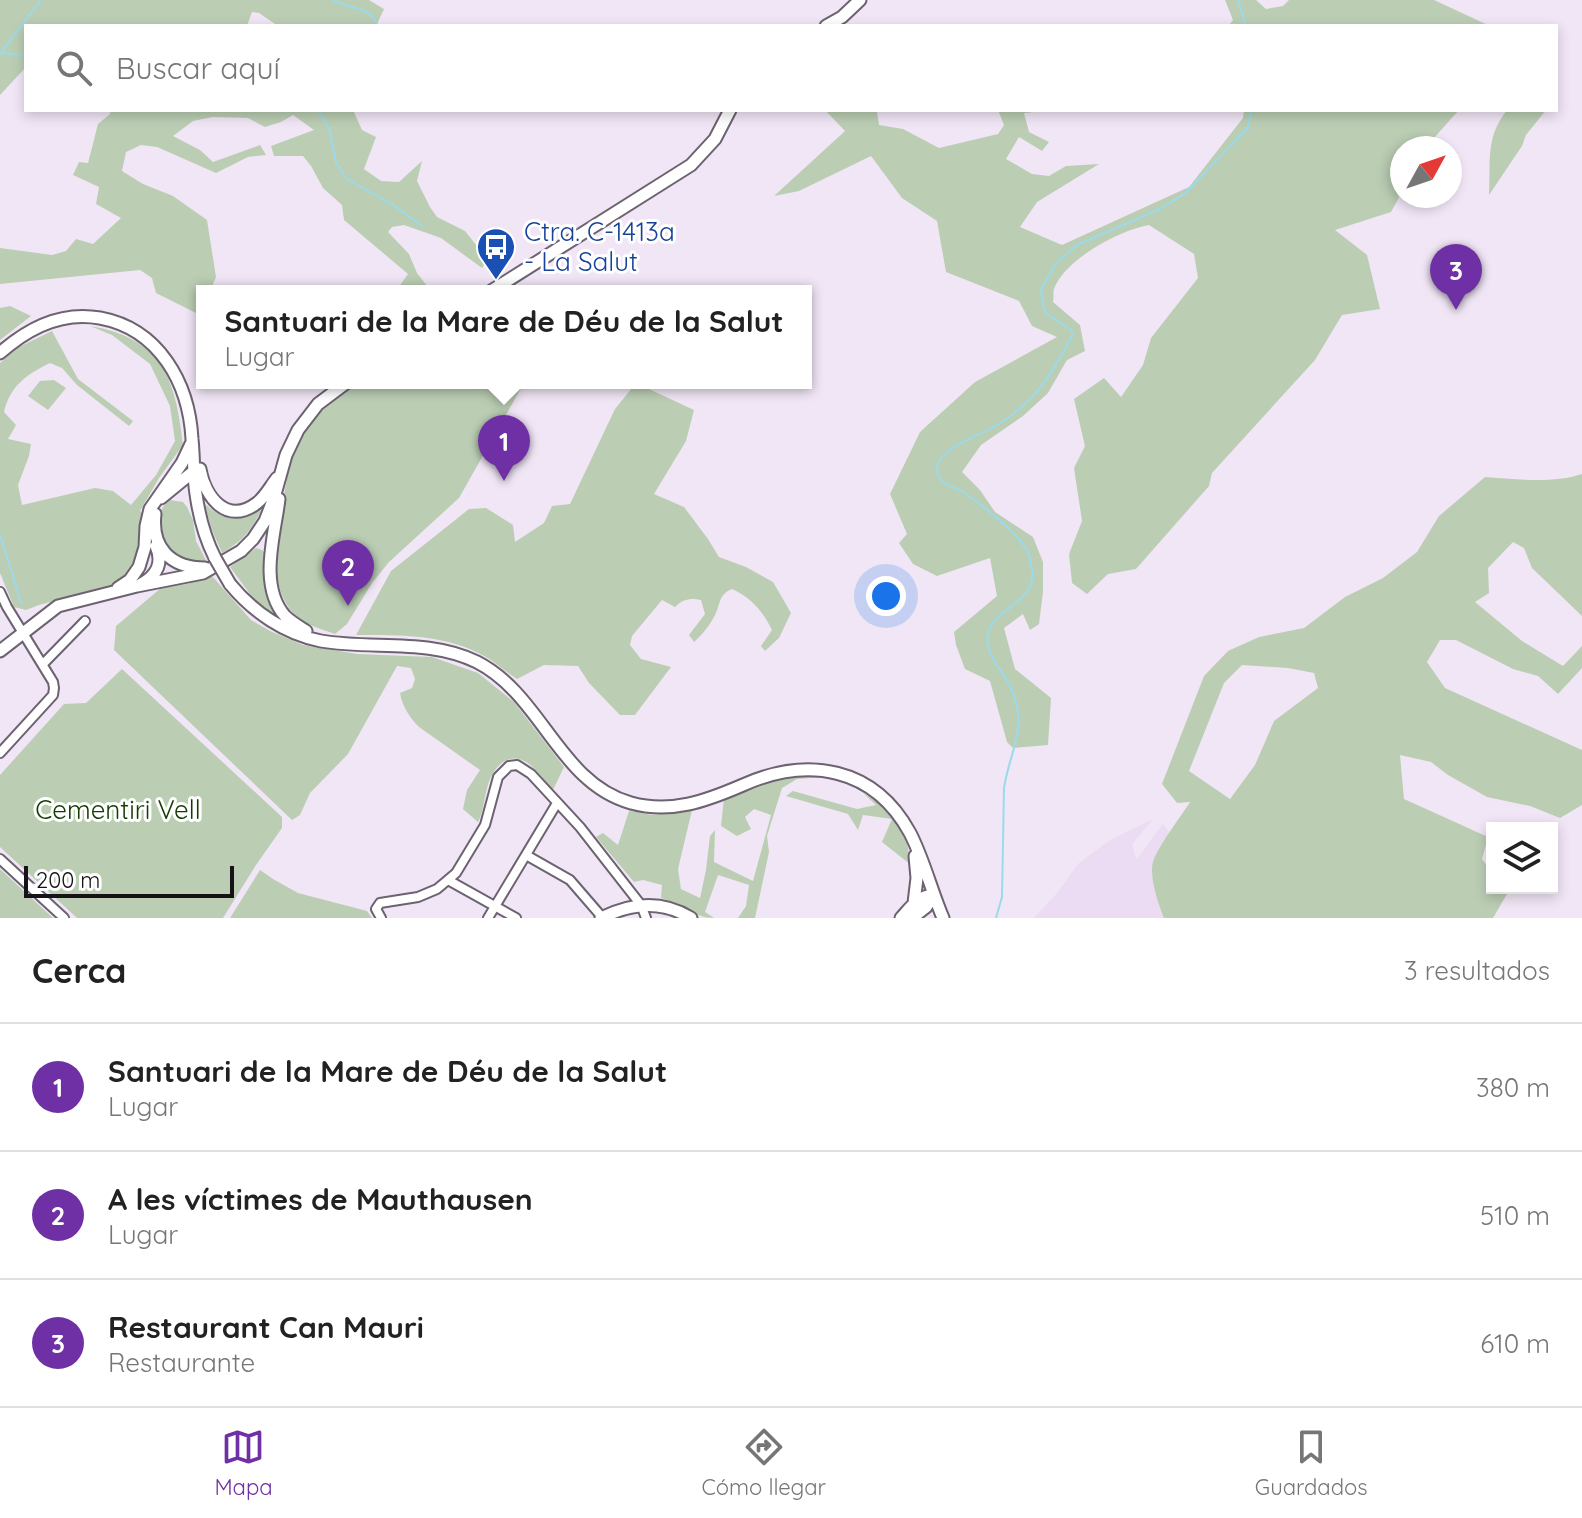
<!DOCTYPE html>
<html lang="es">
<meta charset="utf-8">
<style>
body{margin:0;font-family:Quicksand,sans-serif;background:#f6f6f6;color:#222}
.controls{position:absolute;right:24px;bottom:24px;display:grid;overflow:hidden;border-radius:0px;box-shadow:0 4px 12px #0003}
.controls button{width:72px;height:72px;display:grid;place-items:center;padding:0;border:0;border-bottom:2px solid #e0e0e0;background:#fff;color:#222;font:40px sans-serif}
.compass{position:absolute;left:1390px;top:136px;width:72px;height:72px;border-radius:50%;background:#fff;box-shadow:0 4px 12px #0003;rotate:50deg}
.scale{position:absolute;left:24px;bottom:20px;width:210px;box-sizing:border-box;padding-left:8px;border:4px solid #161217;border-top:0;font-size:22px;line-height:28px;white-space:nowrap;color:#161217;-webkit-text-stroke:6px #fff;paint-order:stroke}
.you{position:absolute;left:886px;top:596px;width:28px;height:28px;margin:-20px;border:6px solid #fff;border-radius:50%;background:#1a73e8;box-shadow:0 0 0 12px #1a73e833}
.badge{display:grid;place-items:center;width:52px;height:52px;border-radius:50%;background:#7030a5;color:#fff;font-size:26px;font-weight:700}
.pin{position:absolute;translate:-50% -66px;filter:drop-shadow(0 2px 4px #0008)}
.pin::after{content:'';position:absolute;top:42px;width:28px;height:24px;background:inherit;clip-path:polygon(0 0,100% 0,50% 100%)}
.popup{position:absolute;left:196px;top:285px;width:616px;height:104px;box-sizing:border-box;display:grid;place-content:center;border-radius:0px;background:#fff;filter:drop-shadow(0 2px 6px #0005);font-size:26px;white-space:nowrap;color:#767676}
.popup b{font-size:30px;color:#222}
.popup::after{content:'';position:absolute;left:50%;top:100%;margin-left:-16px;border:16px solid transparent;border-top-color:#fff}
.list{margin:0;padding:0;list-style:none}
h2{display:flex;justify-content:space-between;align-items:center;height:104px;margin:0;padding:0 32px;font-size:34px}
h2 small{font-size:26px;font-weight:400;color:#767676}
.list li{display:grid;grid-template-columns:52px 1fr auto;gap:24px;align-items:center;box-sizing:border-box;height:128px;padding:0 32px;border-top:2px solid #e0e0e0}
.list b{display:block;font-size:30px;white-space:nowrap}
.list p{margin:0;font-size:26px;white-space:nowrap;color:#767676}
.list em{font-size:26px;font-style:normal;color:#767676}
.icon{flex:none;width:44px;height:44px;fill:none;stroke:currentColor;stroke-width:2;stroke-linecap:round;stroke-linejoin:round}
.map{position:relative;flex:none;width:1582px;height:918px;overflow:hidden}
.search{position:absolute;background:#fff;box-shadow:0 4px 12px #0003;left:24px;right:24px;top:24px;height:88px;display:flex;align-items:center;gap:20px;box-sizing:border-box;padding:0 28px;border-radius:0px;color:#767676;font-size:30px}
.sheet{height:488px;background:#fff}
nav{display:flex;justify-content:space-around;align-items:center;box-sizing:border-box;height:112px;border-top:2px solid #e0e0e0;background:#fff;font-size:22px;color:#767676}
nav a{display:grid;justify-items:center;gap:4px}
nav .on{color:#7030a5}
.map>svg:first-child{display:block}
.built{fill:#ebdbf3}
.green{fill:#bbceb4;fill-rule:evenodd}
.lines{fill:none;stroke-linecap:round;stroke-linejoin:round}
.stream{stroke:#9bdaea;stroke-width:2}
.street-casing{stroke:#6c6270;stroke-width:12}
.secondary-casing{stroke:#6c6270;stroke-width:15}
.street{stroke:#fff;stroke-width:8}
.secondary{stroke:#fff;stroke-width:11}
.secondary-bridge-casing{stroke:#6c6270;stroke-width:15;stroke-linecap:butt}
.secondary-bridge{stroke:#fff;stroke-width:11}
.labels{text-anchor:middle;stroke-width:6;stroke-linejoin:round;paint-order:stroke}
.transit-label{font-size:26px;fill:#164399;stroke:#fff;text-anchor:start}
.park-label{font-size:26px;fill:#143b00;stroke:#fff}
</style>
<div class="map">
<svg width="1582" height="918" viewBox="0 0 1582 918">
<rect width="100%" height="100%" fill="#f1e6f6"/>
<path class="built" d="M1153 819 1132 844 1136 860 1163 824 1170 833 1153 863 1159 907 1164 918H1034L1058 892 1079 863 1112 839Z"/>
<path class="green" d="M0 0H369L384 9 377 24 372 26H278L259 13 252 12 247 26H26V67L0 95Z
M1225 0H1256L1266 9 1283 6 1289 0H1434L1490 26H1228L1233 20Z
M111 110H353L362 130 376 137 364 169 381 181 399 182 422 161 417 181 430 207 437 217 465 231 488 260 482 268 441 238 404 225 392 227 388 232 409 254 417 273 431 291H396L408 274 344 220 342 205 323 188 311 166 303 156H274L271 146 314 130 293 115 281 122 265 127 248 118 213 117 193 121 173 136 200 150 213 162 260 145 266 155 248 157 216 173 157 147 141 145 126 152 122 171 143 184 173 196 207 220 216 277 210 291H202V311L200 315 156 293 152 278 140 270 0 284V248L52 255 66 251 76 239 93 244 121 218 96 204 99 187 73 175 79 162 88 163 98 124 110 114Z
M825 110H878L877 112 879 125 903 129 939 148 998 134 1004 125 998 110 1045 111 1024 113 1029 132 1049 142 1042 151 1019 137 1006 159 1032 174 1049 176 1066 166 1099 164 1037 202 1020 227 1062 245 1189 187 1243 118 1244 110H1459L1425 148H1402V192L1391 212 1335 230 1367 255 1380 309 1342 315 1315 360 1212 473 1209 486 1136 569 1108 574 1087 594 1072 583 1069 554 1082 521 1074 468 1085 446 1074 399 1104 378 1121 397 1143 365 1151 338 1198 278 1194 254 1149 225C1120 230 1065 259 1054 289 1053 291 1054 299 1053 302L1080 325 1085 351 1067 360 1048 393 1023 416 981 445 962 472 980 490 995 512 1033 537 1043 562V592L1039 624 1030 630 1023 614 1004 628 1015 669 1051 698 1048 745 1013 748 1007 742 990 681 965 669 956 645 954 632 997 596 990 558 937 576 913 564 899 543 907 534 890 494 920 432 975 382 1057 337 1032 326 1019 301 946 272 937 221 902 198 871 156 799 191 774 196 845 131Z
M1507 110H1546L1526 135 1522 146 1489 195C1491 160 1485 138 1507 110Z
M10 306 31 316 0 340V308Z
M90 326C162 338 176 379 183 445L159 478 140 511 142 513 136 558 129 572 121 580 110 586 39 605 26 610 14 607 0 573V363L17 348 52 331 78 379 133 421 129 426 77 385 62 368 50 363C27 374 10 386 4 412L16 425 8 439 31 444 29 456 18 485 22 505 95 488 113 491 131 505 156 475 175 441 170 406 150 364 112 335Z
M54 380 66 388 48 410 28 396 40 381Z
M356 383H524L459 498 389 562 372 583 347 624 335 634C321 629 302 624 292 612 282 600 276 581 276 566 275 554 278 541 280 529 284 496 286 463 303 434 316 412 336 398 356 383Z
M636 383 694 410 686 441 654 494 684 507 708 539 719 557 746 567 773 582 791 613 779 638 765 651 761 646 772 630C762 610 751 598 732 589 718 595 721 603 715 615 710 625 702 635 694 642L689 635 705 614 701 600C691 598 683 599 675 607L662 600 632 636 630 645 641 659 671 667 635 715H620L589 683 578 666 544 665 517 679C506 672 496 663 486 657 446 634 400 635 356 635L391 571 469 509 486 508 513 525 515 542 544 523 552 506 570 504 615 409Z
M1582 474V616L1532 568 1524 548 1513 542 1488 568 1489 593 1475 602 1522 641 1563 666 1582 646V668L1558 694 1538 676 1513 669 1456 640H1440L1427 662 1445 688 1582 750V805L1560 818 1530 806 1487 797 1448 775 1431 762 1400 755 1404 799 1488 837 1482 859 1492 873V888H1503L1507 894 1493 918H1164C1158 904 1149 876 1153 862 1158 846 1180 818 1190 802L1177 803 1162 784 1204 676 1228 651 1259 637 1304 628 1345 597 1383 578 1417 552 1439 516 1485 477C1516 479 1552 484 1582 474ZM1242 665 1288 668 1314 673 1318 688 1274 721 1255 765 1230 799 1189 771 1224 683Z
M170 500 183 502 187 507 193 520 196 541 207 562C199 561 189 562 181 558 161 548 149 514 170 500Z
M265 501C254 527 246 539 222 553L212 530 204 503C228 526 239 515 265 501Z
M256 548 262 550 266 555 270 598 281 620 253 598 230 567Z
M212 576 251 620 270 631 303 645 357 654 432 657 478 673 514 702 564 767 553 790C545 782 536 768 526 762 507 751 493 768 488 785 484 797 484 811 478 822L463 809 467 790 480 770 419 727C410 718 402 706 400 693L412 688 415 679 411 668 397 666 348 754 310 793 300 815 292 820 114 650 116 626 161 588 187 584Z
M122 669 282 817V828L256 865 223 918H77L0 847V775L64 704 86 703Z
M800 775 826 777 797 779 782 788 767 836 769 852 755 918H738L746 906 749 885 718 875 705 912 714 918C696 918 679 904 661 898L662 885 643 880 634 882 596 837 603 833 618 845 629 811 653 815 692 810 678 869 681 889 700 898 706 870 710 836 715 830 714 862 753 881 771 815 754 809 745 817 751 829 737 836 721 826 724 798 769 781Z
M793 791 857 809 876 805 863 793C880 802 896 817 904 834 908 843 909 856 911 865L882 842 892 819 863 815 858 830 848 814 786 796Z
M0 869 53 918H0Z
M260 870 273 879 298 893 367 911 372 918H230Z"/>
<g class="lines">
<path class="stream" d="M333 0C350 9 371 6 378 26
M1238 0 1246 26
M3 53 26 55
M0 54 41 0
M318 110 329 128 336 163 347 179 395 206 422 226
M0 535 21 602
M996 918 1002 897 1004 788C1010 749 1029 728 1011 688 1003 670 983 654 988 633 996 603 1048 604 1028 553 1020 534 983 506 966 494 960 489 951 488 945 483 940 479 936 473 937 467 939 449 976 437 990 429 1033 406 1051 376 1073 334L1070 329 1048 315 1044 310 1041 290 1056 263 1077 245 1160 209 1184 194 1248 128 1251 110"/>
<g class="street-casing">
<path id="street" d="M0 592 7 607 53 682 54 688 53 695 0 753
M43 664 85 621
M526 855 570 880 602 917
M0 859 64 918
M448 880 516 918
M381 918 376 909 380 903 418 897 437 889 456 873 485 825 498 777 509 766 517 765 531 774 580 827 641 905 646 918
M488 918 557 803"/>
</g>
<g class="secondary-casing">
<path id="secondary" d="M826 26 842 17 860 0
M491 291 691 165 715 139 730 110
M0 353C28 328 62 311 100 318 159 329 189 383 192 439 194 457 193 476 196 494 199 516 205 538 215 558
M200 469C205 497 227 526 257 503 265 497 270 487 277 478
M161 498 194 471
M279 499C275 534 258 585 285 616 291 622 298 626 306 631
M155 514C151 548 171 568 205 568
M141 584C158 575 163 562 156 546
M230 584C253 612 285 634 321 641 373 650 428 638 477 662 542 695 559 783 631 803 671 814 706 801 743 785 808 756 874 767 910 833 924 860 931 890 943 918
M118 588 130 580 139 567 145 547 146 526 150 509 182 463 191 444
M0 651 58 606 137 586 203 573 241 551 253 539 265 521 274 498 286 455 298 430 318 404 346 383
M914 903 917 878 915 856
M601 918C631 903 662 900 691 918
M901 918C911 907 918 896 934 895
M912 918 926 907 934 895"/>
</g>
<use href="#street" class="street"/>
<use href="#secondary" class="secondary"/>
<g class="secondary-bridge-casing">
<path id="secondary-bridge" d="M215 558 230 584"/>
</g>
<use href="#secondary-bridge" class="secondary-bridge"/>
</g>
<defs>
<g id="bus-pin" transform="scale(2)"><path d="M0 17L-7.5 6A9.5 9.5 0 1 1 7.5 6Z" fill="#1a4fb4" stroke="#fff"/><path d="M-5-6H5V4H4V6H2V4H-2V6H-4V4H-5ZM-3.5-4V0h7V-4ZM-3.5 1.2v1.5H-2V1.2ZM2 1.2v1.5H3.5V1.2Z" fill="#fff"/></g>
</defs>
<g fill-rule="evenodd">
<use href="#bus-pin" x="496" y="247"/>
</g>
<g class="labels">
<g class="transit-label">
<text x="524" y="241">Ctra. C-1413a<tspan x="524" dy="30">- La Salut</tspan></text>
</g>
<g class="park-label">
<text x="118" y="819">Cementiri Vell</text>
</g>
</g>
</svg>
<div class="controls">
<button><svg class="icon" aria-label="layers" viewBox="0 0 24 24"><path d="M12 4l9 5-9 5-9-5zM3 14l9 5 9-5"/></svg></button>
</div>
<svg class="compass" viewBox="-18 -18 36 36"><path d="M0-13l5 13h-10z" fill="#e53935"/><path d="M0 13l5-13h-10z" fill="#767676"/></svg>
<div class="scale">200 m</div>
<div class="you"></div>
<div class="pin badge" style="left:504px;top:481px">1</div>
<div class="popup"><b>Santuari de la Mare de Déu de la Salut</b>Lugar</div>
<div class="pin badge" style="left:348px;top:606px">2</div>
<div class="pin badge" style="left:1456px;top:310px">3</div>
<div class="search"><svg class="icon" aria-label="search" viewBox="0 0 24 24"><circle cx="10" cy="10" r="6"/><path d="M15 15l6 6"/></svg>Buscar aquí</div>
</div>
<section class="sheet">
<h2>Cerca<small>3 resultados</small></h2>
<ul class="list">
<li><span class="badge">1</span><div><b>Santuari de la Mare de Déu de la Salut</b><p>Lugar</p></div><em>380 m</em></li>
<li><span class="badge">2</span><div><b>A les víctimes de Mauthausen</b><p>Lugar</p></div><em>510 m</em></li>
<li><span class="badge">3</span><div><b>Restaurant Can Mauri</b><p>Restaurante</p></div><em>610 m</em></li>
</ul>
</section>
<nav>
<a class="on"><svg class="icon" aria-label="map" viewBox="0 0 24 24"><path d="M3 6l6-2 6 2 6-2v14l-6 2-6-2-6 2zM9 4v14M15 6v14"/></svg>Mapa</a>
<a><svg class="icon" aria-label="directions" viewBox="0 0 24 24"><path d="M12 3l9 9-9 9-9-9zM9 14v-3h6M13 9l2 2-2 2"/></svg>Cómo llegar</a>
<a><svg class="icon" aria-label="saved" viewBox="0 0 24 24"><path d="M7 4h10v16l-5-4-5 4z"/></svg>Guardados</a>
</nav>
